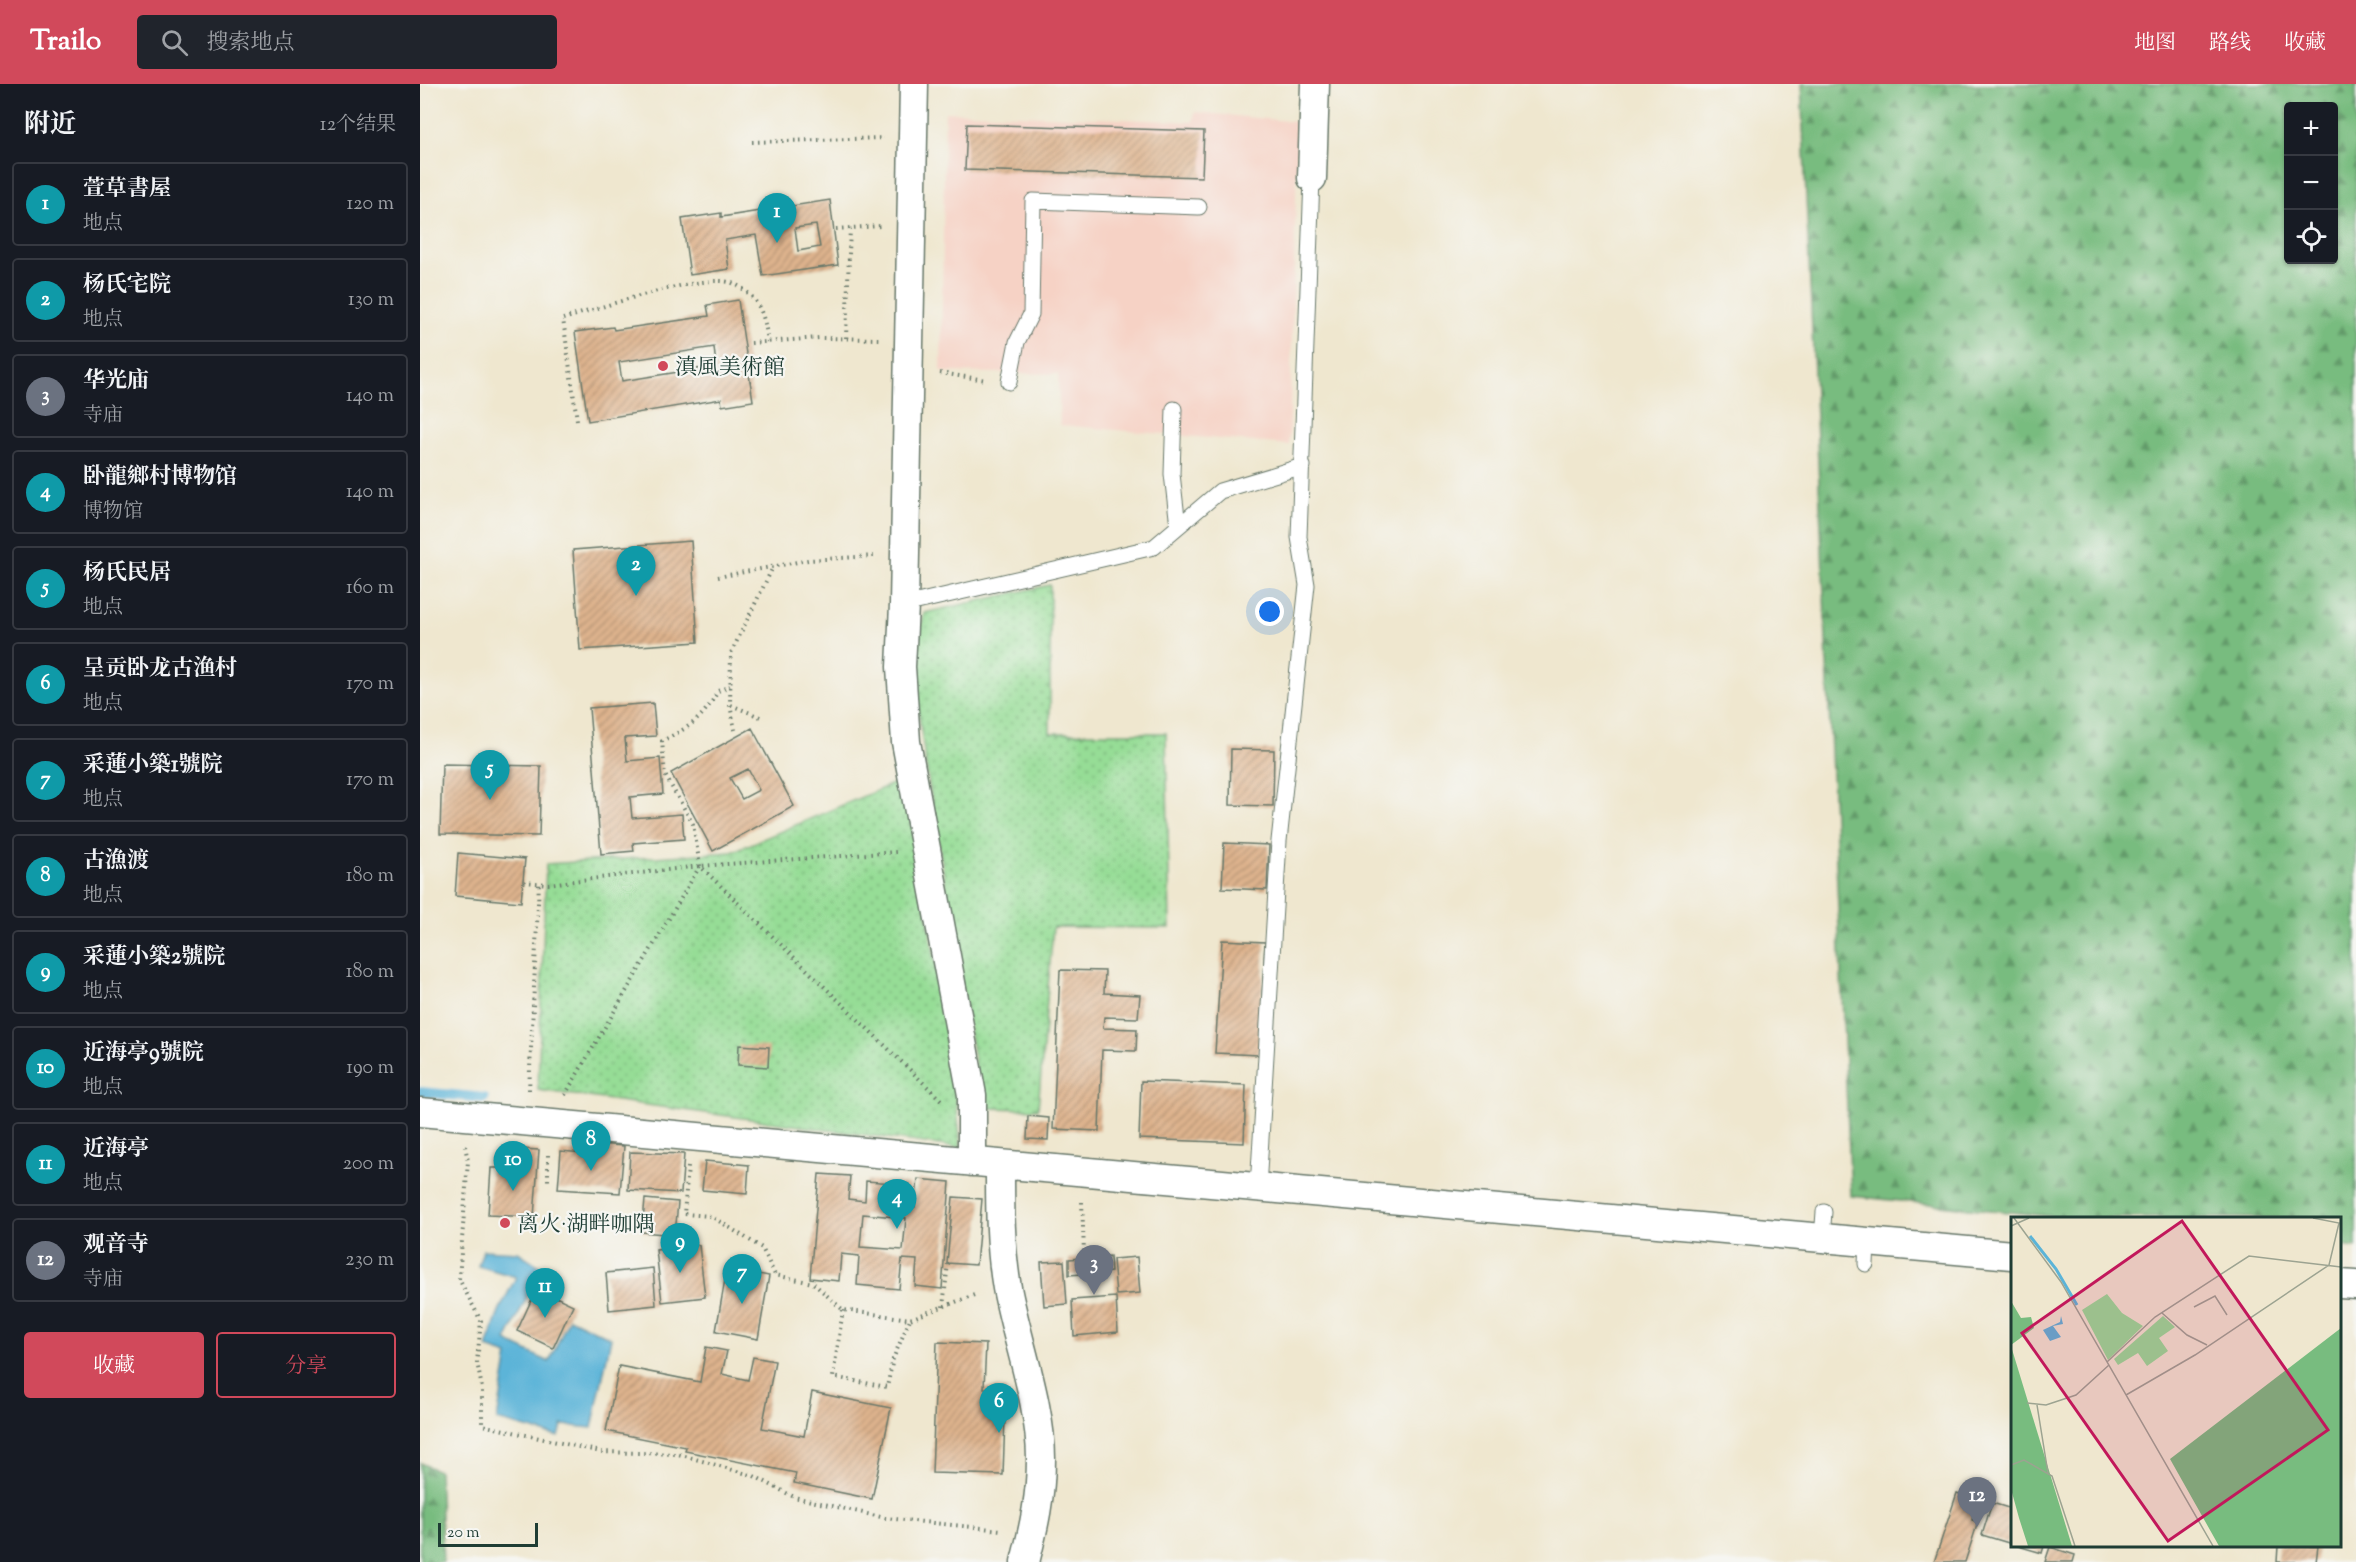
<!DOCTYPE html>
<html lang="zh">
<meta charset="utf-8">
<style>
body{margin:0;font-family:"Sorts Mill Goudy","Noto Serif SC",serif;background:#20242c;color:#f1f3f6}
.controls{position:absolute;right:18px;top:18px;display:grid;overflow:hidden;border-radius:6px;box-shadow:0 2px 4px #0004}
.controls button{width:54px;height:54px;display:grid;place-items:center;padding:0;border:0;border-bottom:2px solid #363941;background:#171b24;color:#f1f3f6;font:30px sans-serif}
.scale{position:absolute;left:18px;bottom:15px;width:100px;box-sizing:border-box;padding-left:6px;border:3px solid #1f3d34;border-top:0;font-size:16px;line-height:21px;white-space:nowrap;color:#1f3d34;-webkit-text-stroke:4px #f6f6f2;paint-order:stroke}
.you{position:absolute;left:850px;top:528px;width:21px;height:21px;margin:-15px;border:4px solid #fff;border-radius:50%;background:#1a73e8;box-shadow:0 0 0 9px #1a73e833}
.badge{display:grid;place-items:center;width:39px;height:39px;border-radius:50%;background:#d1495b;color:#fff;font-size:20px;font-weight:700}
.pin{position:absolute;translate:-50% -50px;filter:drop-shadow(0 2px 3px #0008)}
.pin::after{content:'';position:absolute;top:32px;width:21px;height:18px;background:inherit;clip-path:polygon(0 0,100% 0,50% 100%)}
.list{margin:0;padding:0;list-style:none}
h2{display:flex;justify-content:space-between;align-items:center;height:78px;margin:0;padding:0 24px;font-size:26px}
h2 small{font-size:20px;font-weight:400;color:#9ea1a6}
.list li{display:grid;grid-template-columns:39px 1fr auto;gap:18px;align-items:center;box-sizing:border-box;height:84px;margin:0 12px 12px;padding:0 12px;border:2px solid #363941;border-radius:6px}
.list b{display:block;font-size:22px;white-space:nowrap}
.list p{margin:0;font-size:20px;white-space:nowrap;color:#9ea1a6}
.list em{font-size:20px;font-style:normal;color:#9ea1a6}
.actions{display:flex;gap:12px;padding:18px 24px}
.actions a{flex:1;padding:14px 0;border:2px solid #d1495b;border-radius:6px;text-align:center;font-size:21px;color:#d1495b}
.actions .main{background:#d1495b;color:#fff}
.icon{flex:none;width:33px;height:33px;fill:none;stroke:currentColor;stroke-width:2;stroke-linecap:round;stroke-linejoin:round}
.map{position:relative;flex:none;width:1936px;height:1478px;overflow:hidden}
header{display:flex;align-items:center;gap:36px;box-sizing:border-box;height:84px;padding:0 30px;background:#d1495b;color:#fff}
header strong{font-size:28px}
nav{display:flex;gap:33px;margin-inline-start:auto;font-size:21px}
.search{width:420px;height:54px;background:#20242c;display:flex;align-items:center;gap:15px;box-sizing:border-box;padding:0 21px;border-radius:6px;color:#9ea1a6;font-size:22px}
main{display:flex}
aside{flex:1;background:#171b24}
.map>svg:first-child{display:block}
.built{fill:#f6d2c5}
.grass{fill:url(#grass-dots);stroke:#5a8d65;stroke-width:1.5}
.forest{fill:url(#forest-firs);stroke:#4c7c5a;stroke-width:1.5;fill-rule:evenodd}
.water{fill:#5bb4d8;stroke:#3d7886;stroke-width:1.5}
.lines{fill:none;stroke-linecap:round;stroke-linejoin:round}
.stream{stroke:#5bb4d8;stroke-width:10}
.building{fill:url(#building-hatch);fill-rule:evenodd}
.lane-casing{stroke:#68786a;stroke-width:17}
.street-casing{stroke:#68786a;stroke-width:31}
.path{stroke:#68786a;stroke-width:4;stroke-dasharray:1.5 4.5;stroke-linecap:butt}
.lane{stroke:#fff;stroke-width:15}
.street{stroke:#fff;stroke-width:28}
.poi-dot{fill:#d1495b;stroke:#f6f6f2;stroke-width:2}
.labels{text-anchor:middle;stroke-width:4.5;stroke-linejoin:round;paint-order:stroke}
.poi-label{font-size:22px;fill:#1f3d34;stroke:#f6f6f2;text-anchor:start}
.inset-river{fill:none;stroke:#5bb4d8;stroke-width:3}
.inset-road{fill:none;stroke:#9ca391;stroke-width:1.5}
.view{fill:#c2185b;fill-opacity:0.15;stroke:#c2185b;stroke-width:3}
.inset-edge{fill:none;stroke:#1f3d34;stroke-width:3}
</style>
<header>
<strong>Trailo</strong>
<div class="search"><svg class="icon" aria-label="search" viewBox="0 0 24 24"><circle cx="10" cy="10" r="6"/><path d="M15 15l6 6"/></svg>搜索地点</div>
<nav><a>地图</a><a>路线</a><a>收藏</a></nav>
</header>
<main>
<aside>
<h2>附近<small>12个结果</small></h2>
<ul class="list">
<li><span class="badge" style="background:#0f9aa8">1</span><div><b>萱草書屋</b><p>地点</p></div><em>120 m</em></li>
<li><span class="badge" style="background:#0f9aa8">2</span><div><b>杨氏宅院</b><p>地点</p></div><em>130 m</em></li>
<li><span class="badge" style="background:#6b7280">3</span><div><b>华光庙</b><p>寺庙</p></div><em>140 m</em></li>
<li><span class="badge" style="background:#0f9aa8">4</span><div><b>卧龍鄉村博物馆</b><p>博物馆</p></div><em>140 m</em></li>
<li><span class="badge" style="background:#0f9aa8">5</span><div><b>杨氏民居</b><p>地点</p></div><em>160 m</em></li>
<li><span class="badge" style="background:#0f9aa8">6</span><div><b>呈贡卧龙古渔村</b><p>地点</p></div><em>170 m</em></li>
<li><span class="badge" style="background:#0f9aa8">7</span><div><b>采蓮小築1號院</b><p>地点</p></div><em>170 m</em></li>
<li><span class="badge" style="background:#0f9aa8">8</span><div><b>古漁渡</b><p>地点</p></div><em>180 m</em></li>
<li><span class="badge" style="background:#0f9aa8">9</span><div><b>采蓮小築2號院</b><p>地点</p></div><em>180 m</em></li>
<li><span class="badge" style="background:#0f9aa8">10</span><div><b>近海亭9號院</b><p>地点</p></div><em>190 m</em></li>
<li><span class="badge" style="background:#0f9aa8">11</span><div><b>近海亭</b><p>地点</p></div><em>200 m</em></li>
<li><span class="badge" style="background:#6b7280">12</span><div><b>观音寺</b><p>寺庙</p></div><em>230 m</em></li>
</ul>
<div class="actions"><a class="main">收藏</a><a>分享</a></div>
</aside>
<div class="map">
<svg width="1936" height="1478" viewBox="0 0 1936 1478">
<defs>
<pattern id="grass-dots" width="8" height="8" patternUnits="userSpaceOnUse" patternTransform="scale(1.5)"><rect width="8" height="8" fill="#96dd96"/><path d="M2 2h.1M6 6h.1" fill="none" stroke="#7ab47b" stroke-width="1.8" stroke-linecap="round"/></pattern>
<pattern id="forest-firs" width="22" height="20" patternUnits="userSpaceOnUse" patternTransform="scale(1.5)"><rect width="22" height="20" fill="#78bc7f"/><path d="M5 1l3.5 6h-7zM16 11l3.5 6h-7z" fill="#629a69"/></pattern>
<pattern id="building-hatch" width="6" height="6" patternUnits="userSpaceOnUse" patternTransform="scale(1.5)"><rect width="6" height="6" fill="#deb38d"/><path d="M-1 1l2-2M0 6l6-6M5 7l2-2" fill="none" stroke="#b39374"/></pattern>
</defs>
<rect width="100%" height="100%" fill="#f6f6f2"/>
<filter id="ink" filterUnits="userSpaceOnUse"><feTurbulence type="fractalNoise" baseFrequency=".0167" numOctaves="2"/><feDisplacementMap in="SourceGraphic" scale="12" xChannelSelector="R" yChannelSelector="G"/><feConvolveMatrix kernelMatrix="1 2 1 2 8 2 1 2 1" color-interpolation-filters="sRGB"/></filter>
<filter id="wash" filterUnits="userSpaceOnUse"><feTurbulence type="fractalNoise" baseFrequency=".008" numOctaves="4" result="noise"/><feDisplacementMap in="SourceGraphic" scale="24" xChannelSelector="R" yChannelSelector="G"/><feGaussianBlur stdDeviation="1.35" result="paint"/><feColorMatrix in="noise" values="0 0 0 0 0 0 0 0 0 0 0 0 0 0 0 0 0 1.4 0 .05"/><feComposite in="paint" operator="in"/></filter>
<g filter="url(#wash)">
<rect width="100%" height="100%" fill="#efe7cf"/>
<path class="built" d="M525 28 773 38 775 28 878 38 869 361 640 341 638 290 521 288Z"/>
<path class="grass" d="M630 501V649H746L750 844 633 843 618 1025 562 1024 505 675 493 588 504 529Z
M484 695 532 975 541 1064 118 1006 126 780 312 768Z"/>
<path class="forest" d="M1381 0H1936V1164L1920 1162V1134H1648L1431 1112ZM1868 22H1914V176H1868Z
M0 1379 19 1387 23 1478H0Z"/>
<path class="water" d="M63 1166 98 1168 121 1183 86 1257 129 1278 149 1234 191 1254 172 1344 142 1341 139 1353 77 1336 88 1271 67 1264 79 1227 96 1193 58 1182Z"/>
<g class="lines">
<path class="stream" d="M0 1008 64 1014"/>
</g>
<g id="blocks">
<path class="building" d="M547 40 784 47 782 93 545 86Z
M410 116 418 181 343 192 336 151 305 156 309 185 270 191 262 135 301 129V133ZM396 141 400 163 378 167 375 144Z
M318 216 333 317 302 322 301 315 168 337 155 248 193 243 194 246 289 232 287 221ZM294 263 296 282 202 297 199 278Z
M271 457 278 558 160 566 153 466Z
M233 619 236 652 205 654 207 677 240 674 243 710 210 713 212 734 262 730 264 755 213 759 214 767 181 770 169 624Z
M332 644 374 722 293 767 251 689ZM328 685 339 706 322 715 310 694Z
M811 665 854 666 853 722 810 721Z
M22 680 121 682 119 752 20 750Z
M804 759 849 761 847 806 802 804Z
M38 769 105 775 101 818 35 812Z
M802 856 845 858 839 971 795 969Z
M640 886 685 887 684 909 720 911 718 934 684 933 683 944 717 945 716 967 682 966 679 1047 633 1045Z
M319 961 349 963 348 983 318 981Z
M721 997 826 1001 824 1059 719 1055Z
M608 1032 629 1034 628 1056 607 1055Z
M175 1060 204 1062 200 1109 138 1105 141 1067 174 1070Z
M83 1064 119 1066 114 1133 68 1131 71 1084H81Z
M210 1068 264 1070 261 1109 208 1106Z
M285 1077 329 1081 327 1110 282 1106Z
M399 1090 430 1092 428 1115 445 1117 446 1097 489 1100 487 1122 495 1123 498 1095 530 1098 522 1205 495 1202 497 1176 482 1175 479 1205 437 1201 439 1172 421 1170 419 1197 390 1194ZM443 1130 486 1134 483 1166 440 1163Z
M533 1113 562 1115 556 1181 527 1179Z
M225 1115 258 1118 255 1151 222 1148Z
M279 1161 285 1213 242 1218 236 1166Z
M690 1172 691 1188 649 1191V1175Z
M717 1173 720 1209 696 1211 693 1175Z
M644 1177 647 1220 624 1222 621 1178Z
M233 1184 236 1221 189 1226 186 1189Z
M307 1184 349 1192 338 1255 296 1247Z
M117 1204 153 1221 133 1264 97 1247Z
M696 1213 698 1248 654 1252 652 1216Z
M517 1258 566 1260 564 1304 586 1305 583 1391 512 1389Z
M286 1263 307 1267 302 1290 328 1296 333 1273 355 1277 342 1344 384 1352 392 1308 471 1324 452 1415 374 1399 376 1389 265 1367 266 1363 186 1347 199 1282 280 1298Z
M1537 1409 1558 1416 1552 1436 1558 1438 1545 1478H1514Z
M1572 1419 1592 1425V1460L1562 1451Z
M1598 1462H1624L1622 1469Z
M1858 1462H1898L1896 1478H1857Z
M1630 1463 1655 1471 1653 1478H1625Z"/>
</g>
</g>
<g filter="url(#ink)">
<use href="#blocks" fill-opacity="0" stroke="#68786a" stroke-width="1.5"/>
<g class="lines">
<g class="lane-casing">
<path id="lane" d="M589 298 597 258 611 230 613 117 779 123
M754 325 752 390 758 442
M484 521 734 463 800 407 883 382
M838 1104 859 757 887 501 879 453 892 94
M1402 1154 1404 1128
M1446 1180 1447 1158"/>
</g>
<g class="street-casing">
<path id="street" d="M494 0 484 521 481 583 486 658 552 1011V1078
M892 94 895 0
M0 1028 1592 1171
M580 1081C580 1122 580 1164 587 1204 597 1257 621 1321 621 1375 621 1411 614 1443 605 1478
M1920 1200 1936 1201"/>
</g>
<path class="path" d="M332 58 464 54
M416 145 460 142
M426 254 430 143
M331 259 399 254 459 255
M520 289 566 296
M157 336 143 235C176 225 284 188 312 199 339 210 345 233 348 258
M298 493 388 476 454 472
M311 621 340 633
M315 646 310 621 311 569 353 483
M280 782 273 740 245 691 242 657C271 642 282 636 298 607L310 602
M104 798 128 800 280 782 477 768
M109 1006 119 799
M145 1011 280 782 521 1016
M45 1062 48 1077 39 1195 61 1237 57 1278 62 1304V1341L181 1368 258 1370 334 1392 374 1413 465 1434 581 1446
M128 1071V1101
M268 1083 264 1130 291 1132 342 1164 355 1191 393 1199 423 1226 490 1235 557 1210
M662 1118 664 1168
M523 1223 528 1179
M423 1226 413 1293 467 1303 473 1275 490 1235"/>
<use href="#lane" class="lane"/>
<use href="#street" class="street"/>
</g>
</g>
<g class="poi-dot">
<circle cx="243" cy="282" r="6"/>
<circle cx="85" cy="1139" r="6"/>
</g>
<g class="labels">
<g class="poi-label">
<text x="255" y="290">滇風美術館</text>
<text x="97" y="1147">离火·湖畔咖隅</text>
</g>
</g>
<g transform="translate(1591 1133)">
<rect width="330" height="330" fill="#efe7cf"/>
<path d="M96 77 111 96 132 109 97 143 71 93ZM152 99 164 110 148 121 157 134 136 149 127 136 107 148 103 142Z" fill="#96dd96"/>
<path d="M0 84 10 101 20 100 23 111 0 128ZM330 111V329H208L159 242ZM0 129 61 329H17L8 301 0 272Z" fill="#78bc7f"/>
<path d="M50 99 52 107 42 109 50 120 39 124 32 113 49 105Z" fill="#5bb4d8"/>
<path class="inset-river" d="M19 19 45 52 66 88"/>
<path class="inset-road" d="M3 1 50 65 202 329M0 9 18 1M183 90 204 79 216 98M151 96 176 118 196 128M96 145 144 100 238 39 330 50M115 178 184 138 318 48 328 6 302 1M16 186 35 188 65 178 98 148M26 188 37 256M0 248 13 243 41 259 64 329"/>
<path class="view" d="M171 4 317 213 157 324 11 116Z"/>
<rect width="330" height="330" class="inset-edge"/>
</g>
</svg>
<div class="controls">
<button>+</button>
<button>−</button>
<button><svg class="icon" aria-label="locate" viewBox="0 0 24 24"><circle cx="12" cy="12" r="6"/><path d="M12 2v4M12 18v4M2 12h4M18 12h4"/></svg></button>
</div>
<div class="scale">20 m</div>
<div class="you"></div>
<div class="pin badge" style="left:357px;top:159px;background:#0f9aa8">1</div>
<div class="pin badge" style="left:216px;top:512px;background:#0f9aa8">2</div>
<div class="pin badge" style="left:674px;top:1211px;background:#6b7280">3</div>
<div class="pin badge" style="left:477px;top:1145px;background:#0f9aa8">4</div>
<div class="pin badge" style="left:70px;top:716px;background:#0f9aa8">5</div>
<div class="pin badge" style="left:579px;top:1349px;background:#0f9aa8">6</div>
<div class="pin badge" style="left:322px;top:1220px;background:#0f9aa8">7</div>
<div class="pin badge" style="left:171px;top:1087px;background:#0f9aa8">8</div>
<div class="pin badge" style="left:260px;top:1189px;background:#0f9aa8">9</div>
<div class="pin badge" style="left:93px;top:1107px;background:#0f9aa8">10</div>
<div class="pin badge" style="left:125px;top:1234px;background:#0f9aa8">11</div>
<div class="pin badge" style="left:1557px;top:1443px;background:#6b7280">12</div>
</div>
</main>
